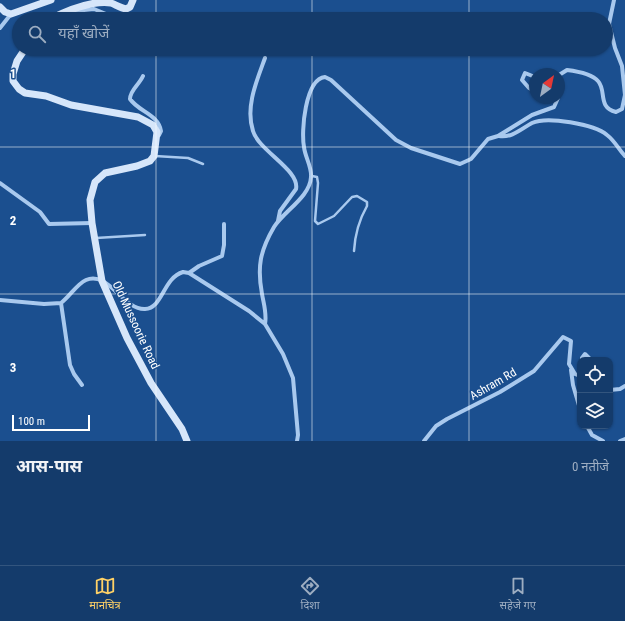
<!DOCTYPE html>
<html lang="hi">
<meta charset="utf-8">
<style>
body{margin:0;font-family:"Roboto Condensed","Noto Sans Devanagari",sans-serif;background:#1d4271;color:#f1f3f6}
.controls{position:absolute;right:12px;bottom:12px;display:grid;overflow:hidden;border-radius:8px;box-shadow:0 1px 3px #0004}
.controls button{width:36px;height:36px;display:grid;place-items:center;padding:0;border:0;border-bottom:1px solid #33557e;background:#143b6b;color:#f1f3f6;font:20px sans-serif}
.compass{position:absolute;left:529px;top:68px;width:36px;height:36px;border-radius:50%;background:#143b6b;box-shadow:0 1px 3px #0004;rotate:33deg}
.scale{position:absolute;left:12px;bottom:10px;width:78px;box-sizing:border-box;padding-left:4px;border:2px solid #fff;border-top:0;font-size:11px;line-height:14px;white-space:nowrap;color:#fff;-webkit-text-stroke:3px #1b4f8f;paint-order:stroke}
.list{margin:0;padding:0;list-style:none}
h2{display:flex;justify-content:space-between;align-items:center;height:52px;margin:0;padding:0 16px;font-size:17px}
h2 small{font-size:13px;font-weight:400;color:#9dadc1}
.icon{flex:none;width:22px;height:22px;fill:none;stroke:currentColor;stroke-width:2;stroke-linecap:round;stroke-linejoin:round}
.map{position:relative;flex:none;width:625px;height:441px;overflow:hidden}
.search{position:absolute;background:#143b6b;box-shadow:0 1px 3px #0004;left:12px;right:12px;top:12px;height:44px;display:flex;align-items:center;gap:10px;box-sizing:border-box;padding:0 14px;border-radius:22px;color:#9dadc1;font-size:15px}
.sheet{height:124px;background:#143b6b}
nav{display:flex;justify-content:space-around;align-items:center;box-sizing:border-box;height:56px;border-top:1px solid #33557e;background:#143b6b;font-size:11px;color:#9dadc1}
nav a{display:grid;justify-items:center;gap:2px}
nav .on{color:#ffd166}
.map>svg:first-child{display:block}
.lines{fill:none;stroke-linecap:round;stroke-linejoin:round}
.service{stroke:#a9c9ee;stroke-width:2.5}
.minor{stroke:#a9c9ee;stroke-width:4}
.secondary{stroke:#d6e6fa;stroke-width:7}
.grid{fill:none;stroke:#fff;stroke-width:1;stroke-opacity:0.55}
.labels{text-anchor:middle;stroke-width:3;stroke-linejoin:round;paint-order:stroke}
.street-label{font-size:12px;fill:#fff;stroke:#1b4f8f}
.grid-label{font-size:13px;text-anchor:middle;font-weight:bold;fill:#fff;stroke:#1b4f8f;stroke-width:3;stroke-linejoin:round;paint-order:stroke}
</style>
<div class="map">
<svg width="625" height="441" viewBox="0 0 625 441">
<rect width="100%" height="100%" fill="#1b4f8f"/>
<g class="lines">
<path class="service" d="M155 156 188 158 203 164
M312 176 317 177 318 183 315 221 318 224 334 216 352 197 357 196 367 202V206C359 220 355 234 354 251
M96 238 145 235"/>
<path class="minor" d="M74 11 94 9 118 19
M60 16 88 17 96 19
M0 28 11 14
M265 58C257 80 245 107 253 131 259 151 300 170 296 189L280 211 278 221
M559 75 567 70C575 71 592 74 598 81 607 91 597 107 616 112L622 109 625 95 622 66 615 48 609 24 614 0
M143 76C139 85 130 90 130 99 139 112 158 114 161 131L159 135
M535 77 525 73 522 80 529 88 535 91
M499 136C512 138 521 129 532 123 547 116 594 124 607 135 615 141 619 150 625 156
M0 183 40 212 49 224 92 223
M189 273 199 266 222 256 224 245V224
M0 300 44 304 61 303C70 296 77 284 86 280 108 270 123 310 145 309 163 308 163 278 183 272L189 273 249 311 265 324 283 354 293 378 298 435 297 441
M61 303 70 365 74 374 82 385
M265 324C267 314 264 305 262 294 257 267 260 251 274 227 284 211 310 197 311 177 312 167 305 157 304 147 301 132 305 79 325 77L331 80 396 140 411 148 460 164 471 159 488 139 498 136 532 115 554 107 558 98
M582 360V358L585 354 591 360
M571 370 573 385 580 409
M610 390 620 389 625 386
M587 426 592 435 603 441
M424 441 436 426 447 419 500 392 534 371 563 337 571 341 569 364 575 374 580 376
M620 441 625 439"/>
<path class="secondary" d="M0 7 5 12 11 14 51 0
M50 19C66 11 93 0 111 3 116 5 121 8 126 9L130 7 133 0
M25 49 17 61 13 74V81L19 89 25 93 46 96 71 105 138 117 153 125 157 132 154 156 150 161 137 166 105 173 95 182 90 200 92 223 102 281 127 338 151 383 182 429 187 441"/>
</g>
<path class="grid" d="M156 0V19M312 0V19M469 0V19M156 49V441M312 49V441M469 49V441M0 147H625M0 294H625"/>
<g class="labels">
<g class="street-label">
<text transform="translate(136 325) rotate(65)" y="4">Old Mussoorie Road</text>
<text transform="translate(493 384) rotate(-30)" y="4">Ashram Rd</text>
</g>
</g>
<g class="grid-label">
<text x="13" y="78">1</text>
<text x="13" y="225">2</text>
<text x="13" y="372">3</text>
</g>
</svg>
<div class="controls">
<button><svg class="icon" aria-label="locate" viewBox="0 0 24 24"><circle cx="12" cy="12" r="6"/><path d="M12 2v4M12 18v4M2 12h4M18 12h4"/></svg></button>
<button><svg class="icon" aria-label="layers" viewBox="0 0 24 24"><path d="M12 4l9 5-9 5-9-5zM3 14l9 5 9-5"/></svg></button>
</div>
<svg class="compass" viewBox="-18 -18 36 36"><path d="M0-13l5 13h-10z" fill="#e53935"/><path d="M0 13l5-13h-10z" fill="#9dadc1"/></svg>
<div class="scale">100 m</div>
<div class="search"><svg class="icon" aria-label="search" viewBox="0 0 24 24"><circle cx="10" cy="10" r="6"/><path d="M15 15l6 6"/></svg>यहाँ खोजें</div>
</div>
<section class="sheet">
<h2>आस-पास<small>0 नतीजे</small></h2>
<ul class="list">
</ul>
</section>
<nav>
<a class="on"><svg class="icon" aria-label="map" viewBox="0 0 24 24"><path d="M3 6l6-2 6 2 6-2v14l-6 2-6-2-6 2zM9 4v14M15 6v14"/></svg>मानचित्र</a>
<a><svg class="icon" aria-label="directions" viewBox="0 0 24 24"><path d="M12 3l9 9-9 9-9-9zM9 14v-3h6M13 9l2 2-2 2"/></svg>दिशा</a>
<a><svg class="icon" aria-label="saved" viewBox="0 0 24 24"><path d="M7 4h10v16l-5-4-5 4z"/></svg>सहेजे गए</a>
</nav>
